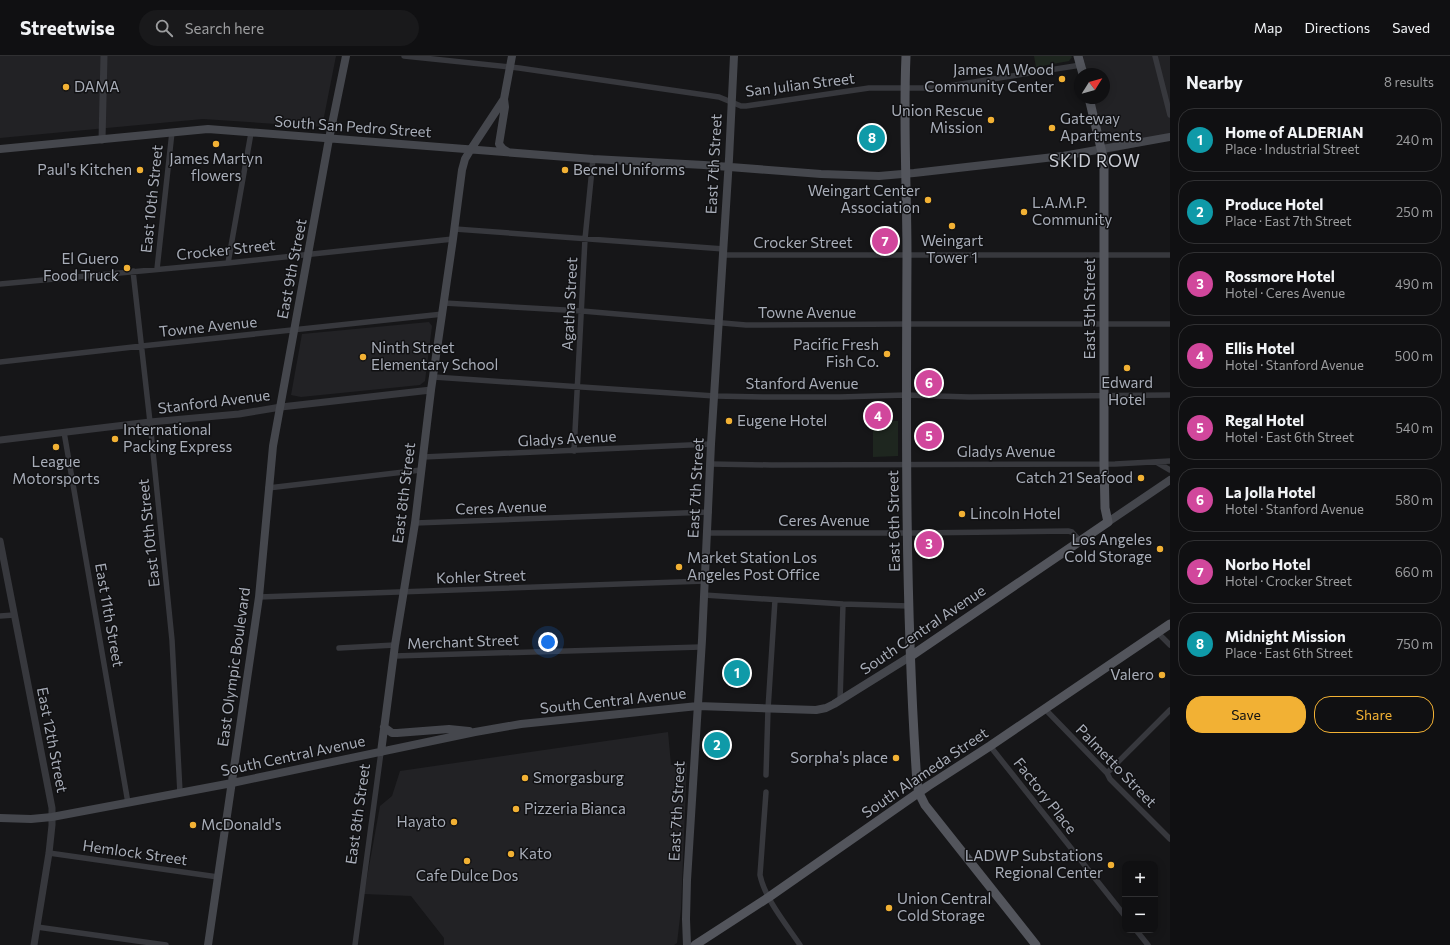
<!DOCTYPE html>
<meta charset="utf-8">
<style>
body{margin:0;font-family:Commissioner,sans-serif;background:#19191b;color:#f1f3f6}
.controls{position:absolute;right:12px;bottom:12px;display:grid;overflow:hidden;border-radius:8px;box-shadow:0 2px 10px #0003}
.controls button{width:36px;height:36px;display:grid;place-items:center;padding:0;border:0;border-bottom:1px solid #303032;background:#101012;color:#f1f3f6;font:20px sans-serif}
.compass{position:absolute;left:1074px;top:12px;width:36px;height:36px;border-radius:50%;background:#101012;box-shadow:0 2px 10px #0003;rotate:53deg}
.you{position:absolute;left:548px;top:586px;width:14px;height:14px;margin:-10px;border:3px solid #fff;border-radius:50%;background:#1a73e8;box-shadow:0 0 0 6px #1a73e833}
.badge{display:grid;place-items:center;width:26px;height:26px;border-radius:50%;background:#f2b134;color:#fff;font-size:13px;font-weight:700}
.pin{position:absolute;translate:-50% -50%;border:2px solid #fff;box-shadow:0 1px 4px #0006}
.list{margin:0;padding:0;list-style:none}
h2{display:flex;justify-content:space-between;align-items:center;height:52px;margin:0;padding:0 16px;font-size:17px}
h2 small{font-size:13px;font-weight:400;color:#9c9d9f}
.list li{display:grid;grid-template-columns:26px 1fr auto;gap:12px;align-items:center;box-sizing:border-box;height:64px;margin:0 8px 8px;padding:0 8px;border:1px solid #303032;border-radius:16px}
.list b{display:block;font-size:15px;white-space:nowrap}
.list p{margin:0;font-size:13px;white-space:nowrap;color:#9c9d9f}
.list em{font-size:13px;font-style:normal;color:#9c9d9f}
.actions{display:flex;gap:8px;padding:12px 16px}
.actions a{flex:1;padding:9px 0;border:1px solid #f2b134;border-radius:16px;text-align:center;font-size:14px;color:#f2b134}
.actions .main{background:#f2b134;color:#111}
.icon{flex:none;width:22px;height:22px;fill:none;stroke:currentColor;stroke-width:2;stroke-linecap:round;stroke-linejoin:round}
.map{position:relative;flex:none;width:1170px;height:889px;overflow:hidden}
header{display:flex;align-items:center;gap:24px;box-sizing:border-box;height:56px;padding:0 20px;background:#101012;border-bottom:1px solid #303032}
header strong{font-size:19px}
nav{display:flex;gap:22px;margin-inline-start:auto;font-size:14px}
.search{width:280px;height:36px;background:#19191b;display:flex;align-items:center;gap:10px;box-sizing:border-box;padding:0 14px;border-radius:22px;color:#9c9d9f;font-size:15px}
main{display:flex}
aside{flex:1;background:#101012}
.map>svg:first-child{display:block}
.built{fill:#222225}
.green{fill:#1e261f}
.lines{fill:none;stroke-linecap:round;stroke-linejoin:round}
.minor{stroke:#37383d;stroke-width:5.5}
.tertiary{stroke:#37383d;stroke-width:7}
.secondary{stroke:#45474d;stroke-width:8}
.primary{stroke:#53555c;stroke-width:9}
.poi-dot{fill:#f2b134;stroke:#111113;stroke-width:1.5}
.labels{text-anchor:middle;stroke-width:3;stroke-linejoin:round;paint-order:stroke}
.poi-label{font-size:15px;fill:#a8adb8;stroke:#111113;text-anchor:start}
.street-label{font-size:15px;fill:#a8adb8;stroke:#111113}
.quarter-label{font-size:17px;letter-spacing:1px;fill:#c9ccd4;stroke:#111113}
</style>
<header>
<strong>Streetwise</strong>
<div class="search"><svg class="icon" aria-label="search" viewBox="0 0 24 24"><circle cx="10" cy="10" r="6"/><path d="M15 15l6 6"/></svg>Search here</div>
<nav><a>Map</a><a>Directions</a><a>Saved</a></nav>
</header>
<main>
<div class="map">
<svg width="1170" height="889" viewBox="0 0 1170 889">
<rect width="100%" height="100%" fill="#161618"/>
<path class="built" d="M0 0H336L322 71 203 63 0 82Z
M1083 0H1170V84L1107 97 1093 42H1104V18H1087Z
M429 266 432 270 425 325 420 329 301 341 291 339 302 278Z
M668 676 671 709 687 707 681 853 677 887 674 889H444V882L411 840 364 838 380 750 392 740 400 715Z"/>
<path class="green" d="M1034 0H1071L1072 1 1069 5 1036 11Z
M873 365H898V400L873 401Z"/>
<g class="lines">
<path class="minor" d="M404 0 519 12 719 41 741 50H746L869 32H936L1081 9
M1155 0 1170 59
M455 173 724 193
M724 199H1170
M228 207 251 77
M157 213 172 76
M133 215 150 366 172 584 180 737
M0 228 228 207 453 183
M444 247 582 255 746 269 907 268H1170
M0 306 142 290 443 258
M434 321 715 340 763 341H840L906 339 969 341 1170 339
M64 376 128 747
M574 395 585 183 593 103
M423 401 711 388
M1158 407 1170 414
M711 408 771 409 1115 408 1170 405
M268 432 421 414
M415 467 709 456
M707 477H913L1068 475 1072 476 1080 485
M704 539 843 548 909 550
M259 541 705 525
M0 560 14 559
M1157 576 1170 589
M339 592 395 589
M394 600 701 591
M840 645 843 548
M1045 653 1107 717 1110 723 1170 783
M990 690 1125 860
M1107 717 1170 654
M766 719 768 653 775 544
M766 736 760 819C765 843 786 868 800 889
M49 797 218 821
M37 871 166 889
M1136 874 1148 889
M355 889 381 696"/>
<path class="tertiary" d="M102 84 104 0
M0 384 150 366 239 358 281 351 431 334
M0 485 52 752V769L49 797 34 889"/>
<path class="secondary" d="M504 43 505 51 499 88 503 93 508 96
M0 93 208 73 593 103 704 109 821 118 879 120 914 117 1063 100 1170 81
M1108 466 1170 424
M384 671 392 677H397L449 673 469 675
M381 696 395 589 415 467 431 334 453 183 462 114 465 103 471 93 504 43 512 0
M0 762 31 763 52 761 232 727 475 676 521 668 698 650 816 654 826 652 834 648 911 600
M208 889 259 541 273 390 329 83 346 0
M687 889 686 863 687 824 702 584 711 388 729 103 734 0"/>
<path class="primary" d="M906 0C903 67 907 134 907 201 906 376 905 552 917 727L919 737 925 749 1036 889
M1078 0 1083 18
M911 600 1108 466 1105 452 1104 408V105L1089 42
M695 889 769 841 928 730 990 690 1170 568"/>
</g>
<g class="poi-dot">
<circle cx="1062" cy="23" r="4"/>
<circle cx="66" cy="31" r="4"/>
<circle cx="991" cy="64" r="4"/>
<circle cx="1052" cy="72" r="4"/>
<circle cx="216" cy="88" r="4"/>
<circle cx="140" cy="114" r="4"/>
<circle cx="565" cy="114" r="4"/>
<circle cx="928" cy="144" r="4"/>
<circle cx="1024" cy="156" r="4"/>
<circle cx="952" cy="170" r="4"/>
<circle cx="127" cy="212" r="4"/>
<circle cx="887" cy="298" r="4"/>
<circle cx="363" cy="301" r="4"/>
<circle cx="1127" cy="312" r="4"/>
<circle cx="729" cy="365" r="4"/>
<circle cx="115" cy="383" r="4"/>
<circle cx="56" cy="391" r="4"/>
<circle cx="1141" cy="422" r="4"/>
<circle cx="962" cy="458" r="4"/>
<circle cx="1160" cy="493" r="4"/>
<circle cx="679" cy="511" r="4"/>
<circle cx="1162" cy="619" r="4"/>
<circle cx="896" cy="702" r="4"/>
<circle cx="525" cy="722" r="4"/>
<circle cx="516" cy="753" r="4"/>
<circle cx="454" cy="766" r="4"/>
<circle cx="193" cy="769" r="4"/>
<circle cx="511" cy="798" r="4"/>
<circle cx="467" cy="805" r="4"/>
<circle cx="1111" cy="809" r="4"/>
<circle cx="889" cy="852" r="4"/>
</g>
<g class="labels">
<g class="poi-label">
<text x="1054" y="19" text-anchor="end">James M Wood<tspan x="1054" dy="17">Community Center</tspan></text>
<text x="74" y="36">DAMA</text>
<text x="983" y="60" text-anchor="end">Union Rescue<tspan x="983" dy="17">Mission</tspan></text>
<text x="1060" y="68">Gateway<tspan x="1060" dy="17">Apartments</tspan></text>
<text x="216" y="108" text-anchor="middle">James Martyn<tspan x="216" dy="17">flowers</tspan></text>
<text x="132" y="119" text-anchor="end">Paul's Kitchen</text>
<text x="573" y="119">Becnel Uniforms</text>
<text x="920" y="140" text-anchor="end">Weingart Center<tspan x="920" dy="17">Association</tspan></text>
<text x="1032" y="152">L.A.M.P.<tspan x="1032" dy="17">Community</tspan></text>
<text x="952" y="190" text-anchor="middle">Weingart<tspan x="952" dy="17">Tower 1</tspan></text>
<text x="119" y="208" text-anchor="end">El Guero<tspan x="119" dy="17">Food Truck</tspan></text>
<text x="879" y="294" text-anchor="end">Pacific Fresh<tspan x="879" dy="17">Fish Co.</tspan></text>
<text x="371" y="297">Ninth Street<tspan x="371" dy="17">Elementary School</tspan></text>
<text x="1127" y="332" text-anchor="middle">Edward<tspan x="1127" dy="17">Hotel</tspan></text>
<text x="737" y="370">Eugene Hotel</text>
<text x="123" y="379">International<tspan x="123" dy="17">Packing Express</tspan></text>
<text x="56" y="411" text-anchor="middle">League<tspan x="56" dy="17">Motorsports</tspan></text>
<text x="1133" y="427" text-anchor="end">Catch 21 Seafood</text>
<text x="970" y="463">Lincoln Hotel</text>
<text x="1152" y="489" text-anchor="end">Los Angeles<tspan x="1152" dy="17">Cold Storage</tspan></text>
<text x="687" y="507">Market Station Los<tspan x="687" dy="17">Angeles Post Office</tspan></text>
<text x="1154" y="624" text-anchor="end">Valero</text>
<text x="888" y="707" text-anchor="end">Sorpha's place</text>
<text x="533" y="727">Smorgasburg</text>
<text x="524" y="758">Pizzeria Bianca</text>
<text x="446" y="771" text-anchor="end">Hayato</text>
<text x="201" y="774">McDonald's</text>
<text x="519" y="803">Kato</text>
<text x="1103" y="805" text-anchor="end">LADWP Substations<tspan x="1103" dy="17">Regional Center</tspan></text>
<text x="467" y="825" text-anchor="middle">Cafe Dulce Dos</text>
<text x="897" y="848">Union Central<tspan x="897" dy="17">Cold Storage</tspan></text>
</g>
<g class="street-label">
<text transform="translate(800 29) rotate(-7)" y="5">San Julian Street</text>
<text transform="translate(353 71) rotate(4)" y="5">South San Pedro Street</text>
<text transform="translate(714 108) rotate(-87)" y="5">East 7th Street</text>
<text transform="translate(152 143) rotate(-84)" y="5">East 10th Street</text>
<text x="803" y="192">Crocker Street</text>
<text transform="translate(226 194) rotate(-6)" y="5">Crocker Street</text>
<text transform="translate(292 213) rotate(-79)" y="5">East 9th Street</text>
<text transform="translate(570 248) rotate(-87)" y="5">Agatha Street</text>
<text transform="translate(1090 253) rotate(-90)" y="5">East 5th Street</text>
<text x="807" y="262">Towne Avenue</text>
<text transform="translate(208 271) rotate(-6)" y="5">Towne Avenue</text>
<text x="802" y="333">Stanford Avenue</text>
<text transform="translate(214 346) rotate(-7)" y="5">Stanford Avenue</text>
<text transform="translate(567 383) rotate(-3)" y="5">Gladys Avenue</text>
<text x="1006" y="401">Gladys Avenue</text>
<text transform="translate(696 432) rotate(-87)" y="5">East 7th Street</text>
<text transform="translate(404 437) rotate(-83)" y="5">East 8th Street</text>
<text transform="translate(501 452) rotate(-2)" y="5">Ceres Avenue</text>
<text x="824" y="470">Ceres Avenue</text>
<text transform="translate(894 465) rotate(-91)" y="5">East 6th Street</text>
<text transform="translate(149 477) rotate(-96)" y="5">East 10th Street</text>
<text transform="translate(481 521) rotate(-2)" y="5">Kohler Street</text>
<text transform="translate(109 559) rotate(80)" y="5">East 11th Street</text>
<text transform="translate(923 574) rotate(-34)" y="5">South Central Avenue</text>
<text transform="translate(463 586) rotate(-2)" y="5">Merchant Street</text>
<text transform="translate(234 611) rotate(-82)" y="5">East Olympic Boulevard</text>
<text transform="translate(613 645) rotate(-6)" y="5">South Central Avenue</text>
<text transform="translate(52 684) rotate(79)" y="5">East 12th Street</text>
<text transform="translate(293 700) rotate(-12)" y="5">South Central Avenue</text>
<text transform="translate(1116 710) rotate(46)" y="5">Palmetto Street</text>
<text transform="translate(925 717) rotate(-34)" y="5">South Alameda Street</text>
<text transform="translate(1045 740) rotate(52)" y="5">Factory Place</text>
<text transform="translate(677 755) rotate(-87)" y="5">East 7th Street</text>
<text transform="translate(358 758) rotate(-82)" y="5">East 8th Street</text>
<text transform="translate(135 797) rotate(8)" y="5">Hemlock Street</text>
</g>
<g class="quarter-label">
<text x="1095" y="111">SKID ROW</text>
</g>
</g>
</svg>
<div class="controls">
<button>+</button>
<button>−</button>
</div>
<svg class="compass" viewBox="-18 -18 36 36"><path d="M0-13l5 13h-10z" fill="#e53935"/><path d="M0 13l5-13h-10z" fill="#9c9d9f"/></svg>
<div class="you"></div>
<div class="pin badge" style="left:737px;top:617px;background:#0f9aa8">1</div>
<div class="pin badge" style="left:717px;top:689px;background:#0f9aa8">2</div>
<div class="pin badge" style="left:929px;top:488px;background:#d1479c">3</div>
<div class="pin badge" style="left:878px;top:360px;background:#d1479c">4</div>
<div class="pin badge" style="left:929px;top:380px;background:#d1479c">5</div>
<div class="pin badge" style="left:929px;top:327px;background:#d1479c">6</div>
<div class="pin badge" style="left:885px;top:185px;background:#d1479c">7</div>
<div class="pin badge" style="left:872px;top:82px;background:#0f9aa8">8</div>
</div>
<aside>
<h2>Nearby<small>8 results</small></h2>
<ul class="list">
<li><span class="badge" style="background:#0f9aa8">1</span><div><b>Home of ALDERIAN</b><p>Place · Industrial Street</p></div><em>240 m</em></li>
<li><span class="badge" style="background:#0f9aa8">2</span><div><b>Produce Hotel</b><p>Place · East 7th Street</p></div><em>250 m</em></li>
<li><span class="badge" style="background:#d1479c">3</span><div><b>Rossmore Hotel</b><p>Hotel · Ceres Avenue</p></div><em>490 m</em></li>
<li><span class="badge" style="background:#d1479c">4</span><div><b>Ellis Hotel</b><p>Hotel · Stanford Avenue</p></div><em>500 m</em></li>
<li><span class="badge" style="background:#d1479c">5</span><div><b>Regal Hotel</b><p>Hotel · East 6th Street</p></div><em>540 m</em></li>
<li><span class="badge" style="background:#d1479c">6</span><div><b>La Jolla Hotel</b><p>Hotel · Stanford Avenue</p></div><em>580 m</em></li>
<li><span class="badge" style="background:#d1479c">7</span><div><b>Norbo Hotel</b><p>Hotel · Crocker Street</p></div><em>660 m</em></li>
<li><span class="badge" style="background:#0f9aa8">8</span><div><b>Midnight Mission</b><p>Place · East 6th Street</p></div><em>750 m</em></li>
</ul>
<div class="actions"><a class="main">Save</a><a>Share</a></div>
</aside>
</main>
